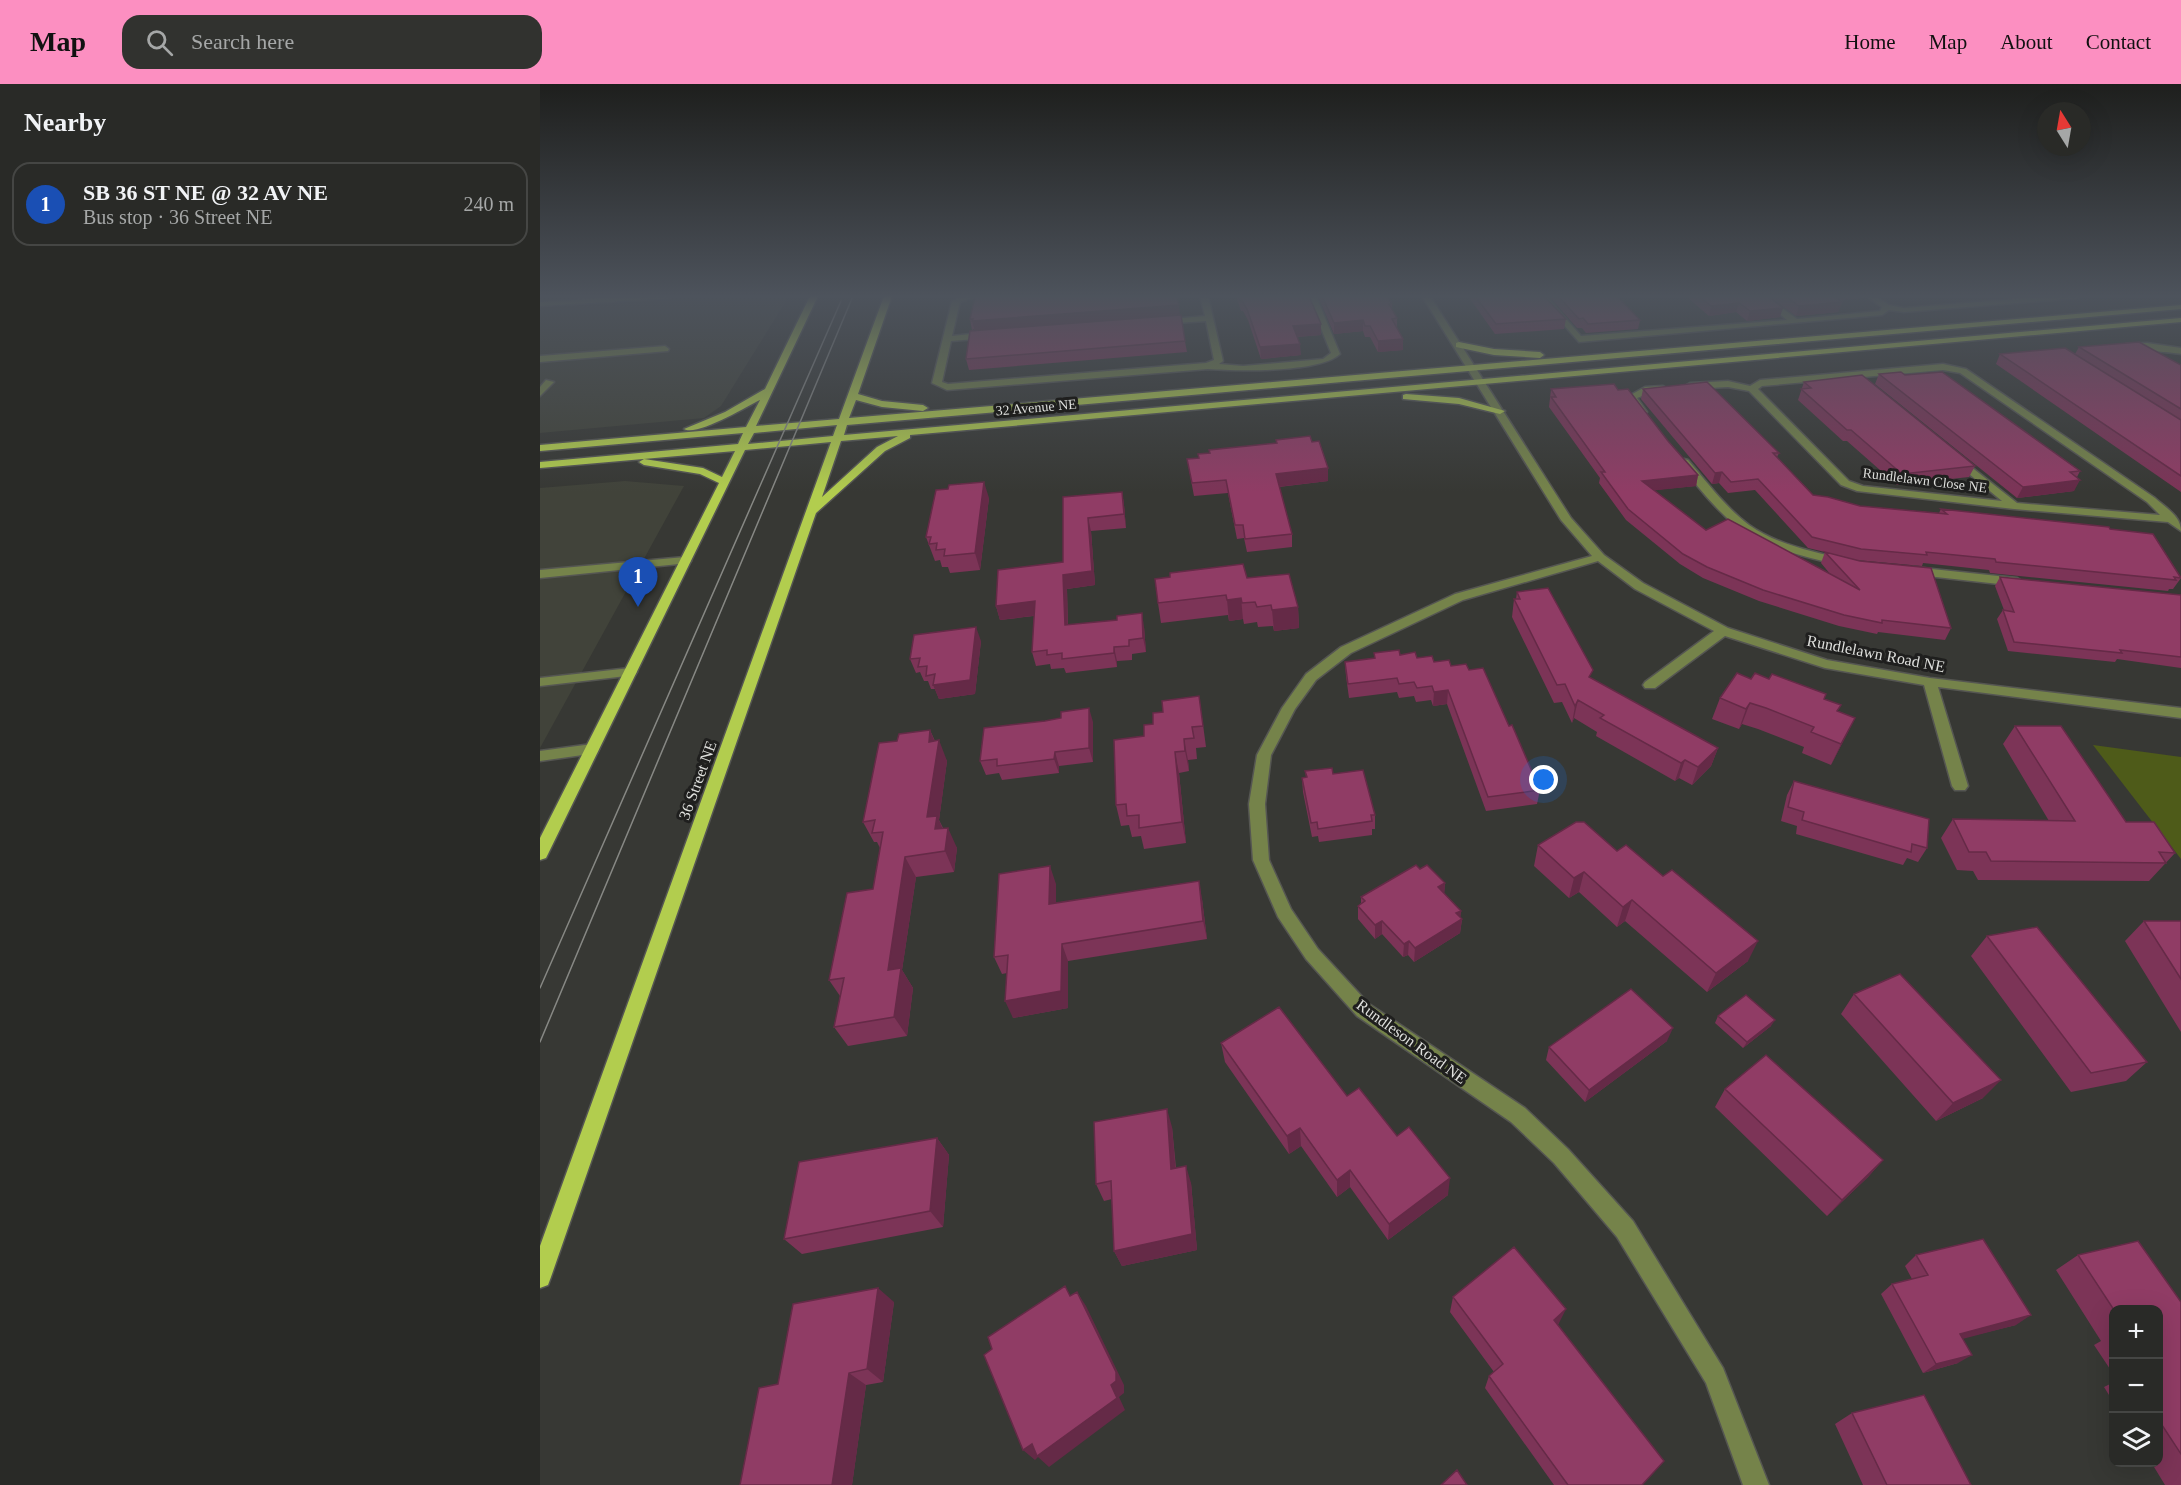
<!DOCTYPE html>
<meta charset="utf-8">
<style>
body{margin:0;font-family:"Times New Roman",serif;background:#31322f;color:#f1f3f6}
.controls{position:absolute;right:18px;bottom:18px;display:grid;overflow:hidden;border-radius:12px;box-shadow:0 6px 24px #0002}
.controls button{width:54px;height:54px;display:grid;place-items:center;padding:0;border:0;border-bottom:2px solid #454644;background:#292a27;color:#f1f3f6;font:30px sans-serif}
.compass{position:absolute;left:1497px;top:18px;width:54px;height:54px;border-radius:50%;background:#292a27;box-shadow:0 6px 24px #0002;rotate:349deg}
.you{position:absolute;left:1004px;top:696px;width:21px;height:21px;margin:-15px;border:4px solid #fff;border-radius:50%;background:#1a73e8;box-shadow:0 0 0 9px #1a73e833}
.badge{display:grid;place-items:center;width:39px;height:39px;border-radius:50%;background:#fc8fc1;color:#fff;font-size:20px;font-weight:700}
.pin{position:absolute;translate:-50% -50px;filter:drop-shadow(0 2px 3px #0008)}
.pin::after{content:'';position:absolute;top:32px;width:21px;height:18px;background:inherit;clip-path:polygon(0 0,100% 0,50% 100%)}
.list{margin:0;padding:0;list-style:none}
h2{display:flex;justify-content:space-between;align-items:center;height:78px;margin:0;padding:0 24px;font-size:26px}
h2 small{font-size:20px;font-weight:400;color:#a5a7a7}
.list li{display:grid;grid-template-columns:39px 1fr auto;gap:18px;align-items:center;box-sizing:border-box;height:84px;margin:0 12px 12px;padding:0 12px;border:2px solid #454644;border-radius:18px}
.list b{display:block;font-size:22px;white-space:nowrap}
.list p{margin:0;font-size:20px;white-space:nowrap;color:#a5a7a7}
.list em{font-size:20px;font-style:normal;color:#a5a7a7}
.icon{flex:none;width:33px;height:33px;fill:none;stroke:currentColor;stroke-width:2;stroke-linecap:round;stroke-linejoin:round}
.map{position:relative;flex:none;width:1641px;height:1401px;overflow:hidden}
header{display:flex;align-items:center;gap:36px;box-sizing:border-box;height:84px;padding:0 30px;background:#fc8fc1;color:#111}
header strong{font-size:28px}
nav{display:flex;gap:33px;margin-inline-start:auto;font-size:21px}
.search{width:420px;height:54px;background:#31322f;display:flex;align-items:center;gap:15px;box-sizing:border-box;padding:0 21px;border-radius:18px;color:#a5a7a7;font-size:22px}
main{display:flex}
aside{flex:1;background:#292a27}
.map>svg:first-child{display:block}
.built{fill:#41433a}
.green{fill:#4e5b19}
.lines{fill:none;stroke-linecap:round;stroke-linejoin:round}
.minor-casing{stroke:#555652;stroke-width:3}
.major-casing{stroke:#555652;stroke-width:3}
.minor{fill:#75834a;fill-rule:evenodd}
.major{fill:#b2cd4e;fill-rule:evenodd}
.tram{stroke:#878884;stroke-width:1.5}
.wall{fill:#7c3457}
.shaded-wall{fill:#652a47}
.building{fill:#903c65;stroke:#652a47;stroke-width:1.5}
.labels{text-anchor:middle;stroke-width:6;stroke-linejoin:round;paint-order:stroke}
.far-street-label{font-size:14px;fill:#dedfdc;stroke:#1f1f1e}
.street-label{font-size:16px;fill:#dedfdc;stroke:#1f1f1e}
</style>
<header>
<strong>Map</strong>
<div class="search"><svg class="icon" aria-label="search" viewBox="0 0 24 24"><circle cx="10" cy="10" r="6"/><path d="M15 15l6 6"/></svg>Search here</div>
<nav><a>Home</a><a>Map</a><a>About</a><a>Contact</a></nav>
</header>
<main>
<aside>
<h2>Nearby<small></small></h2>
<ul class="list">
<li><span class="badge" style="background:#1a4fb4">1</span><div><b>SB 36 ST NE @ 32 AV NE</b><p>Bus stop · 36 Street NE</p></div><em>240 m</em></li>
</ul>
</aside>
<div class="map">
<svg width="1641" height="1401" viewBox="0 0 1641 1401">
<rect width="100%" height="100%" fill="#373834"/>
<path class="built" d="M0 212H249L181 322 164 334 0 349Z
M85 397 144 402 0 664V404Z"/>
<path class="green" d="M1553 661 1641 673V775Z"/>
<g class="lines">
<g class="minor-casing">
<path id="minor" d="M99 212H134L130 214 0 222V218Z
M425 212H436L420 218 412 252 449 248 453 251 449 254 411 257 402 298 408 300 666 279 674 276 666 237 622 240 618 238 622 236 665 232 660 212H668L683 277 679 280 703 282 783 275 791 269 768 212H776L800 270C780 289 697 287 668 285L407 306 392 299 412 217Z
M882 212H890L1031 434 1064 471 1103 499 1188 544 1287 576 1390 594 1641 624V634L1398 603 1428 702 1425 706H1415L1412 702 1384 601 1285 584 1185 552 1115 604H1105L1103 601 1105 598 1174 547 1095 505 1058 477 923 516 811 569 776 596 755 625 731 671 725 720 729 776 751 825 778 865 829 920 985 1024 1028 1065 1093 1137 1183 1284 1229 1401H1203L1166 1299 1077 1153 1014 1079 971 1038 817 932 766 875 738 833 713 776 709 720 717 671 742 624 766 590 801 563 915 510 1052 472 1021 436Z
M998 212H1006L1041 252 1247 236 1218 212H1226L1257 235 1340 227 1342 223 1326 212H1335L1349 221 1364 224 1513 212H1541L1537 214 1364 228 1349 226 1342 231 1039 258Z
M1607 259 1641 264V270C1631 268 1585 265 1582 263L1586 260Z
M125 262 129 265 128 267 0 278V272Z
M1403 280 1426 285 1615 414C1626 424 1641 432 1641 447L1628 438 1474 425 1317 407 1301 401 1209 307 1188 303 1150 305 1145 302 1150 299 1188 297 1210 302 1220 296ZM1403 286 1420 289 1607 418 1620 431 1477 419 1416 371 1411 374 1412 376 1462 417 1323 402 1309 397 1218 305 1222 302Z
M6 296 14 298 0 312V303Z
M1105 303 1123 302 1128 305C1120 311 1107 309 1097 314L1107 328 1102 331 1099 330 1087 313Z
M1144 375 1148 376C1167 398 1185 423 1209 441 1237 461 1273 467 1306 476L1308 478 1302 482C1272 474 1241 468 1214 454 1184 437 1159 405 1139 378Z
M145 473 151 477 149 479 0 494V486Z
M1373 483 1477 494 1483 498 1477 502 1369 490 1367 487Z
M90 584 97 588 95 591 0 602V594Z
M52 660 59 665 57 669 0 677V667Z"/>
</g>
<g class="major-casing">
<path id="major" d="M270 212H278L216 342 299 335 344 212H352L318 310 342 317 383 321 388 324 383 327 342 323 316 316 309 334 1641 221V225L307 341 304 351 1641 234V238L370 351V354L345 367 276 429 11 1193 8 1201 0 1204V1162L291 358 205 366 8 770 6 774 0 776V754L179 399 160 390 104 381 99 378 104 375 163 384 182 393 195 367 0 384V378L198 360 203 349 0 367V361L206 343 220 316C206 323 156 353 144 345L185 328 225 305ZM297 341 293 352 208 360 214 349ZM358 352 337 363 282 413 301 357Z
M919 258 954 265 1000 268 1004 271 1000 274 954 271 916 263V259Z
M866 310 919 314 965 327 960 330 919 320 863 315V311Z"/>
</g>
<use href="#minor" class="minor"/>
<use href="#major" class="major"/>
<path class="tram" d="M0 904 301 217
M0 958 313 212"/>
</g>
<path class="wall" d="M696 212H769L781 251 757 253 761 271 721 275 708 236 703 227H701Z
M778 212H847L852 220V226L857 234V243L863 266 838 268 830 253H825L823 247 794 250Z
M928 212H1004L1026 235 1024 245 955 250Z
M1009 212H1077L1100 236 1098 245 1046 249 1042 244H1037Z
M1146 212H1228L1240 233 1207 237 1196 228 1169 232Z
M1229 212H1326L1325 214 1303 216 1298 228 1256 232Z
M640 231 647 268 429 286 426 275 435 246 434 245 432 246 430 235Z
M1539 263 1641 281V408L1456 280 1460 270H1535Z
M1339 290 1365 291 1540 387 1537 393 1534 407 1477 414 1335 300Z
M1264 298 1435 382 1429 393 1357 401 1307 357H1303L1258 316Z
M1011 305 1128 357 1158 391 1156 402 1114 406 1166 446 1291 491 1281 479 1285 468 1268 464 1215 406 1188 409 1179 399 1172 400 1101 315 1103 305 1239 369 1237 373 1273 411 1320 422 1399 429 1401 425 1570 445 1641 494 1633 505H1629L1628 507 1450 489 1449 486 1383 479 1382 482 1316 476 1299 472 1411 544 1405 556 1338 548 1337 550 1299 542 1219 517 1163 494 1140 480 1086 436 1059 399 1060 394 1009 323Z
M736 356 772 358 788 384V397L739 403 752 450V463L707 468 704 454 697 455 688 409 654 412 647 375 659 374 736 360Z
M582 408 584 421 586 444 551 447 555 501 527 505 528 541 604 543 606 568 592 570V576L577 577V583L526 589 524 584 511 585 510 580 496 582 492 568 494 532 460 536 456 522 523 478V413Z
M449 414 440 486 410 489 408 483H402L400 476 395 477 386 453Z
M1460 493 1641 511V584L1577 575 1575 578 1468 567 1457 535 1463 526H1464L1455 502Z
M707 494 758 523 759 544 734 547 733 542 718 543 717 538 704 540 703 535 689 537 688 531 621 539 618 519Z
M977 508 1051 594 1178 664 1171 682 1152 701 1139 694 1135 697 1056 652 1057 648 1034 634 1032 639 1022 618 1014 619 972 533 974 515H976Z
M441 557 435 610 399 615 395 605H391L388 597H384L380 588 376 589 370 575Z
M834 569 860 571 929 586 969 642 1000 706 997 720 946 727 907 620 893 622 891 616 876 618 874 612 859 614 857 608 809 614 806 592 805 578 834 574Z
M1211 595 1284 615 1298 627 1315 634 1291 681 1262 669 1264 663 1218 645 1202 640 1199 645 1172 635 1180 614Z
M662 633 666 663 656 664 657 675 648 676 649 687 639 689 646 759 604 765 601 752 592 753 589 741 581 742 576 721Z
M553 638V678L519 682V689L462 696 459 689 446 691 440 677Z
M1475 642 1586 738 1635 769 1609 797 1438 796 1433 787 1417 786 1401 754 1413 735 1509 737 1463 660Z
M390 646 395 657 407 677 399 736 403 744 417 764 414 788 376 793 362 886 373 904 367 952 308 962 294 943 300 912 289 896 333 805 340 764 337 758H334L323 738 357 657Z
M765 687 793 690 835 731V745H832V751L779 758 778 752 772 753 763 708 762 694 766 693Z
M1254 697 1387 764 1378 778 1367 774 1363 781 1256 750 1257 742 1241 737 1247 711Z
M998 761 1208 877 1167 908 1085 837 1077 843 1039 808 1029 814 994 782Z
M880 785 905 799 904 810 921 827 920 833 922 835 920 849 874 878 868 871 863 873 842 850 835 855 818 835V822L821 819V813Z
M516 800V819L662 815 667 855 528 877V924L473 934 467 889 462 890 454 873Z
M1604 837H1641V948L1585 857Z
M1447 852 1607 978 1586 997 1531 1008 1431 872Z
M1314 910 1443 1014 1396 1037 1301 930Z
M1178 932 1231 942 1203 964 1175 939Z
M1127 957 1045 1018 1006 976 1009 963Z
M681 959 807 1012 857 1052 908 1111 848 1156 810 1103 797 1113 761 1062 749 1070 685 978Z
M1185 1005 1343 1076 1328 1093 1287 1132 1175 1023Z
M632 1043 636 1084 651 1099 657 1166 582 1182 574 1167 572 1115 564 1117 556 1100Z
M397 1054 409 1071 403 1143 262 1170 244 1155Z
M1376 1171 1476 1241 1423 1254 1418 1279 1383 1289 1341 1210 1352 1200 1372 1195 1365 1182Z
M1538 1171 1641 1218V1401H1625L1611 1378H1618V1226H1574V1291L1554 1261 1561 1257 1516 1186Z
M913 1213 1019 1239 1017 1241 1102 1401H1014L945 1304 949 1292 954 1288 910 1228Z
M354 1218 343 1298 326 1301 312 1401H200L238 1300Z
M1574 1298V1319L1564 1303Z
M1312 1329 1431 1401H1323L1295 1340Z"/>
<path class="shaded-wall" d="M1302 218 1298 228 1256 232 1259 222Z
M1199 219 1196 228 1169 232 1171 222Z
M639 221 640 232 435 248 432 237Z
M1243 224 1240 233 1207 237 1210 227Z
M823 236V247L794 250V239Z
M781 240V251L754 253 753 242Z
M863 255V266L838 268V257Z
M760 260 761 271 721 275 720 263Z
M788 384V397L737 403 736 390Z
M1182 388 1179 399 1172 400 1175 389Z
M1158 391 1156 402 1100 408 1102 397Z
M1540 396 1534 407 1477 414 1483 403Z
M444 398 449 414 440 486 435 469Z
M582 408 584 421 586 444 584 430Z
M548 434 551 447 555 501 527 505 528 555 525 541 523 491Z
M701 514 703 535 689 537 687 516Z
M495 517 499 531 460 536 456 522Z
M758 523 759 544 734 547 732 526Z
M602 529 604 543 606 568 603 554Z
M436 543 441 557 435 610 399 615 393 601Z
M574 563 577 577V583L574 569Z
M908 606 907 620 893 622 894 608Z
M1038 616 1034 634 1032 639 1035 622Z
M1210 619 1202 640 1199 645 1206 625Z
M549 624 553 638V678L549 664Z
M1315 634 1305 654 1291 681 1301 660Z
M390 646 397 663 399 656 407 677 399 736 406 753 405 766 387 733 389 658Z
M644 655 648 676 649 687 645 667Z
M1178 664 1171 682 1152 701 1158 683Z
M515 668 519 682V689L514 675Z
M635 668 639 689 646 759 642 738Z
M1145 676 1139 694 1135 697 1141 679Z
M408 744 417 764 414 788 405 767Z
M365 773 376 793 362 886 373 904 367 952 354 933 348 886Z
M510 782 516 800V838L509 820Z
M1044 788 1039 808 1029 814 1034 794Z
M659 797 662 815 667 855 663 837Z
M905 799 904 813 898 803Z
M1092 816 1085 837 1077 843 1083 823Z
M921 827 920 837 922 835 920 849 874 878 875 864 916 829Z
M842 837V850L835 855V841Z
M869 857 868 871 863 873 864 860Z
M1218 857 1208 877 1167 908 1176 889Z
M522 860 528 877V924L473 934 465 917Z
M1235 936 1231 942 1203 964 1207 958Z
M1133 944 1127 957 1045 1018 1049 1006Z
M1461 996 1443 1014 1396 1037 1413 1019Z
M627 1025 632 1043 637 1102 631 1085Z
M760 1044 761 1062 749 1070 747 1052Z
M397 1054 409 1071 403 1143 390 1127Z
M1343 1076 1328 1093 1287 1132 1302 1116Z
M646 1082 651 1099 657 1166 582 1182 574 1167Z
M810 1086V1103L797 1113V1096Z
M910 1094 908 1111 848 1156 849 1140Z
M338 1204 354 1218 343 1298 327 1285Z
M537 1208 546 1222 584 1301V1309L579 1313 585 1326 509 1383 498 1373 495 1376 483 1366 571 1301Z
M1026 1225 1019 1239 1007 1250 1014 1236Z
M1491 1231 1476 1241 1407 1259 1420 1250Z
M1432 1271 1418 1279 1383 1289 1396 1280Z
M309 1289 326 1301 312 1401H292Z"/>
<path class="building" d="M435 212H637L639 221 432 237 433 235H430Z
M698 212H769L781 240 753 242 760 260 720 263 707 225 702 217H700Z
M782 212H847L852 220H849L857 234 852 235 863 255 838 257 830 242H825L823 236 794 239Z
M935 212H1004L1026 235 956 240Z
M1018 212H1077L1100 236 1048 240 1043 234 1039 235Z
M1159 212H1228L1243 224 1210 227 1199 219 1171 222Z
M1245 212H1302L1304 213H1295L1302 218 1259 222Z
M641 231 645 257 426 275 430 247Z
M1599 258 1641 281V325L1539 263Z
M1525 264 1641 336V392L1460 270Z
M1361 288 1365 291 1402 288 1540 387 1530 388 1540 396 1483 403 1339 290Z
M1322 291 1435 382 1362 390 1311 346H1307L1261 305 1271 304 1264 298Z
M1167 298 1239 369H1233L1273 411 1288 413 1320 422 1407 430 1401 425 1569 443 1570 445 1613 450 1641 494 1634 493 1636 496 1456 478 1455 475 1386 468 1387 471 1321 465 1272 453 1218 395 1191 398 1182 388 1175 389 1103 305Z
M1074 300 1078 306 1088 305 1128 357 1158 391 1102 397 1166 446 1188 435 1320 506 1285 468 1320 477 1391 484 1411 544 1342 536V539L1304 531 1223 506 1167 483 1143 470 1088 425 1061 388H1065L1011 313H1016L1011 305Z
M770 352 772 358 779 357 788 384 736 390 752 450 705 455 703 441H695L686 396 652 399 647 375 659 374 658 370 670 369 669 366 737 359 736 356Z
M444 398 435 469 404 472 405 465 396 466 397 459 389 460 391 453H386L396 406 408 405 409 401Z
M582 408 584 430 548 434 552 487 523 491 525 541 577 536V532L602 529 603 554 589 556V562L574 563V569L522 575V569L507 571V566L492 568 495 517 456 522 458 486 523 478V413Z
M703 480 707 494 749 490 758 523 732 526 731 521 717 523 715 518 702 519 701 514 687 516 686 511 618 519 615 495 630 493V489Z
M1460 493 1641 511V573L1580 566 1582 569 1474 558 1463 526 1474 528Z
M1008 504 1053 586 1049 593 1178 664 1158 683 1145 676 1141 679 1060 634 1064 631 1038 616 1035 622 1025 600 1017 601 974 515H980L977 508Z
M436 543 430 596 393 601 395 590 386 592 387 582 378 583 380 574 370 575 374 551Z
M859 566 860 571 875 568 877 574 892 572 894 578 909 576 911 582 926 580 929 586 943 584 969 642 972 641 1000 706 948 713 908 606 894 608 892 602 877 604 874 598 859 600 857 594 808 600 805 578 835 574 834 569Z
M1197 589 1211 595 1215 589 1229 595 1232 590 1286 610 1284 615 1301 621 1297 627 1315 634 1301 660 1271 648 1274 643 1226 624 1210 619 1206 625 1180 614Z
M659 612 663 642 652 643 654 654 644 655 645 667 635 668 642 738 599 744V731L587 732 586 720 576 721 574 656 604 652V641L613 640V629L623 628 622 617Z
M549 624V664L515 668 514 675 457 682V675L440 677 444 644 505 637 521 634V628Z
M1475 642H1521L1586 738H1614L1635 769 1619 768 1626 779 1451 777 1446 768H1429L1413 735 1535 737Z
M390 646 389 658 399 656 387 733 397 732 395 745 408 744 405 767 365 773 348 886 361 884 354 933 294 943 304 894 289 896 307 809 333 805 343 748 332 749 335 736 323 738 339 659 357 657 359 650Z
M792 684 793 690 823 686 835 731H831L832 737 778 745 777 738 771 739 762 694 767 693 765 687Z
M1254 697 1389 735 1387 764 1372 760 1371 768 1262 736 1264 728 1248 723Z
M1036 738H1044L1077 767 1086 761 1123 792 1132 786 1218 857 1176 889 1092 816 1083 823 1044 788 1034 794 998 761Z
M876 781 880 785 887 781 905 799 898 803 921 827 916 829 922 835 875 864 869 857 864 860 842 837 835 841 818 822 825 817 821 813Z
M510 782 509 820 659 797 663 837 522 860 521 907 465 917 468 871 454 873 459 790Z
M1604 837H1641V895Z
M1497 843 1607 978 1551 989 1447 852Z
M1360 890 1461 996 1413 1019 1314 910Z
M1091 905 1133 944 1049 1006 1009 963Z
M1206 911 1235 936 1207 958 1178 932Z
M739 923 807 1012 819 1004 857 1052 869 1043 910 1094 849 1140 810 1086 797 1096 760 1044 747 1052 681 959Z
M1226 971 1343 1076 1302 1116 1185 1005Z
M627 1025 631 1085 646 1082 652 1150 574 1167 571 1097 556 1100 554 1038Z
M397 1054 390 1127 244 1155 259 1078Z
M1443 1155 1491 1231 1420 1250 1432 1271 1396 1280 1352 1200 1388 1191 1376 1171Z
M1598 1157 1641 1218V1370L1618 1335V1226H1574L1538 1171Z
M974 1163 1026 1225 1014 1236 1124 1377 1102 1401H1028L949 1292 963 1280 913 1213Z
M525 1202 530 1212 537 1208 576 1288V1297L571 1301 577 1314 497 1372 492 1360 483 1366 444 1271 452 1265 448 1253Z
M338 1204 327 1285 309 1289 292 1401H200L219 1304 238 1300 253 1220Z
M1384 1311 1431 1401H1347L1312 1329Z
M917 1386 927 1401H901Z"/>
<linearGradient id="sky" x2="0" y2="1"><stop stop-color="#1e1f1d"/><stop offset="0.52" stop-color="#4d535c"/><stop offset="1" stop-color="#4d535c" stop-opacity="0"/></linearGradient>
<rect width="1641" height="408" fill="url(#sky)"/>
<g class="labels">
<g class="far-street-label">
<text transform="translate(496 323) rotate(-5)" y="5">32 Avenue NE</text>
<text transform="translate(1385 396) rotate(7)" y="5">Rundlelawn Close NE</text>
</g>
<g class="street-label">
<text transform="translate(1336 569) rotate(11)" y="6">Rundlelawn Road NE</text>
<text transform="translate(157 696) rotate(-70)" y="6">36 Street NE</text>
<text transform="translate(872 957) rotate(36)" y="6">Rundleson Road NE</text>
</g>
</g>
</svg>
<div class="controls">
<button>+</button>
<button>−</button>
<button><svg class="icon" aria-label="layers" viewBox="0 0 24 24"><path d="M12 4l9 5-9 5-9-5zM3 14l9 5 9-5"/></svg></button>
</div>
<svg class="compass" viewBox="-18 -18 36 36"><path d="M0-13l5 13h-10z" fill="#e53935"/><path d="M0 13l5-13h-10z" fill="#a5a7a7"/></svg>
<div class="you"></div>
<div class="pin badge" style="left:98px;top:523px;background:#1a4fb4">1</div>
</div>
</main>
